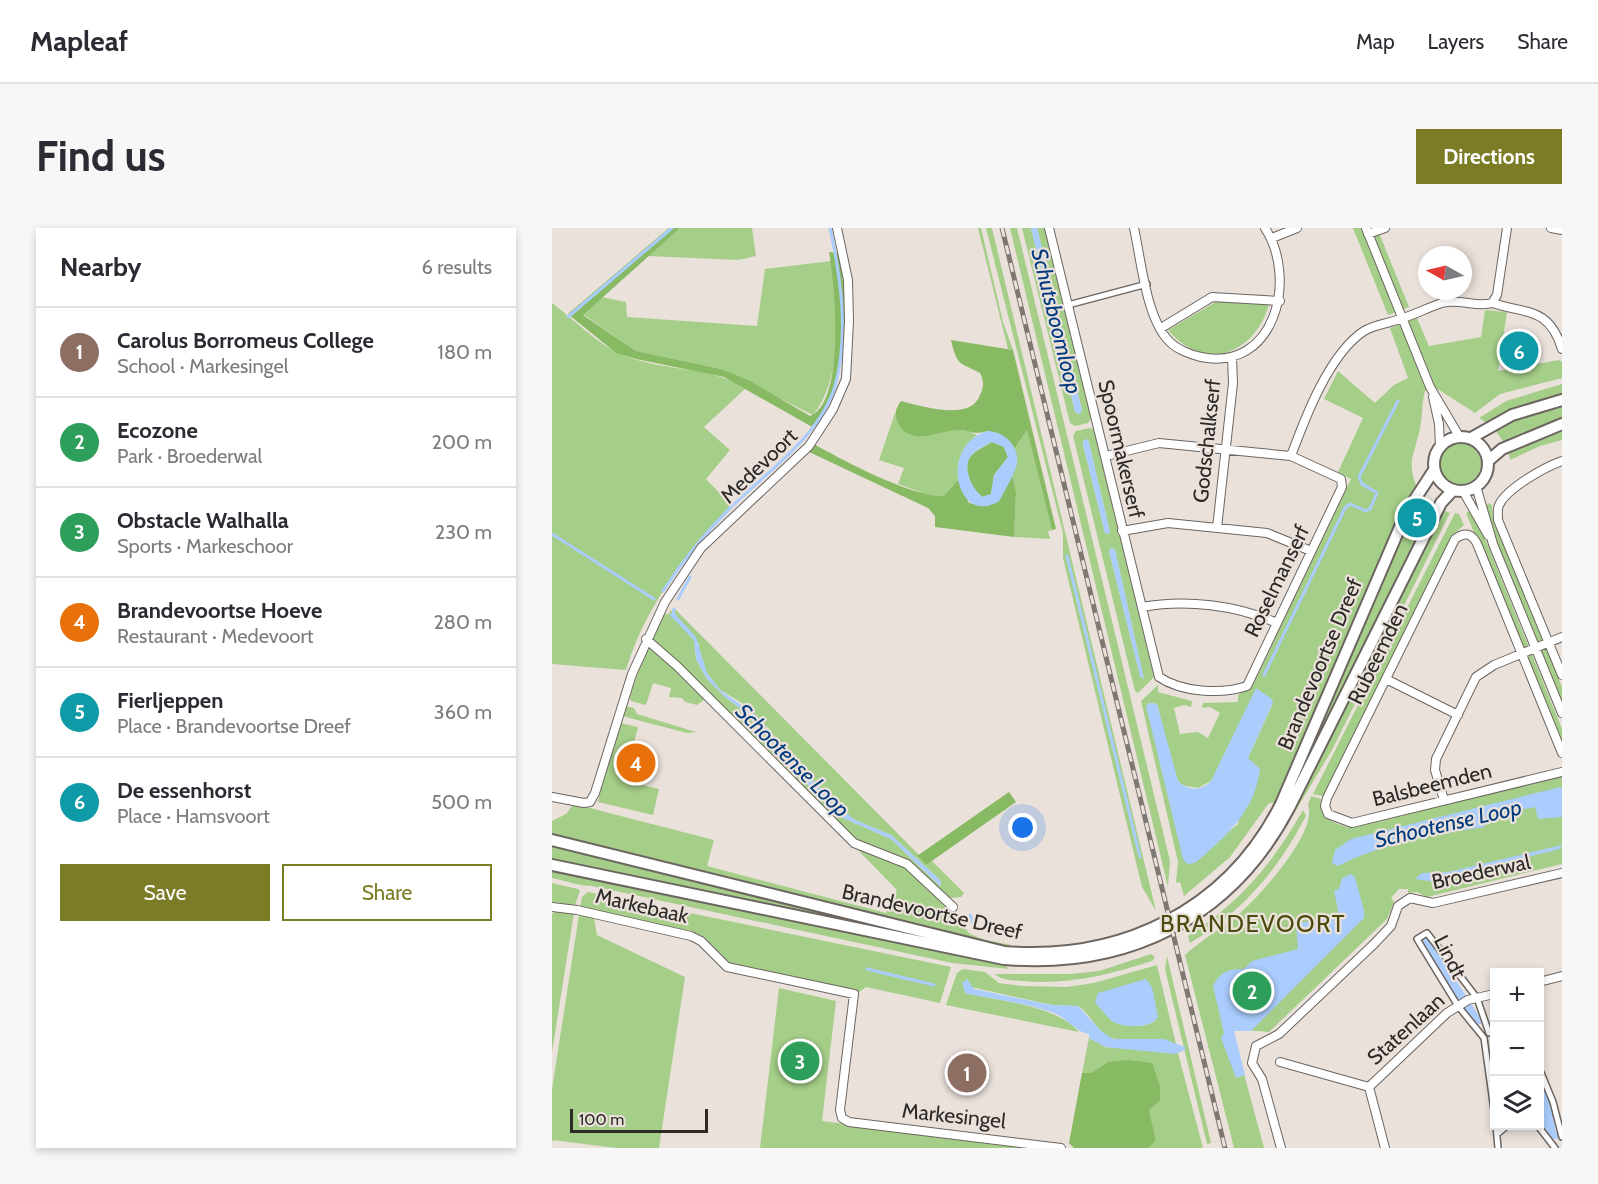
<!DOCTYPE html>
<meta charset="utf-8">
<style>
body{margin:0;font-family:Cabin,sans-serif;background:#f7f7f7;color:#2b2b33}
.controls{position:absolute;right:18px;bottom:18px;display:grid;overflow:hidden;border-radius:0px;box-shadow:0 3px 9px #0003}
.controls button{width:54px;height:54px;display:grid;place-items:center;padding:0;border:0;border-bottom:2px solid #e1e1e2;background:#fff;color:#2b2b33;font:30px sans-serif}
.compass{position:absolute;left:866px;top:18px;width:54px;height:54px;border-radius:50%;background:#fff;box-shadow:0 3px 9px #0003;rotate:278deg}
.scale{position:absolute;left:18px;bottom:15px;width:138px;box-sizing:border-box;padding-left:6px;border:3px solid #2c2927;border-top:0;font-size:16px;line-height:21px;white-space:nowrap;color:#2c2927;-webkit-text-stroke:4px #eae1db;paint-order:stroke}
.you{position:absolute;left:471px;top:600px;width:21px;height:21px;margin:-15px;border:4px solid #fff;border-radius:50%;background:#1a73e8;box-shadow:0 0 0 9px #1a73e833}
.badge{display:grid;place-items:center;width:39px;height:39px;border-radius:50%;background:#7b7c25;color:#fff;font-size:20px;font-weight:700}
.pin{position:absolute;translate:-50% -50%;border:3px solid #fff;box-shadow:0 2px 6px #0006}
.list{margin:0;padding:0;list-style:none}
h2{display:flex;justify-content:space-between;align-items:center;height:78px;margin:0;padding:0 24px;font-size:26px}
h2 small{font-size:20px;font-weight:400;color:#7c7c81}
.list li{display:grid;grid-template-columns:39px 1fr auto;gap:18px;align-items:center;box-sizing:border-box;height:90px;padding:0 24px;border-top:2px solid #e1e1e2}
.list b{display:block;font-size:22px;white-space:nowrap}
.list p{margin:0;font-size:20px;white-space:nowrap;color:#7c7c81}
.list em{font-size:20px;font-style:normal;color:#7c7c81}
.actions{display:flex;gap:12px;padding:18px 24px}
.actions a{flex:1;padding:14px 0;border:2px solid #7b7c25;border-radius:0px;text-align:center;font-size:21px;color:#7b7c25}
.actions .main{background:#7b7c25;color:#fff}
.icon{flex:none;width:33px;height:33px;fill:none;stroke:currentColor;stroke-width:2;stroke-linecap:round;stroke-linejoin:round}
.map{position:relative;flex:none;width:1010px;height:920px;overflow:hidden;border-radius:0px}
header{display:flex;align-items:center;gap:36px;box-sizing:border-box;height:84px;padding:0 30px;background:#fff;border-bottom:2px solid #e1e1e2}
header strong{font-size:28px}
nav{display:flex;gap:33px;margin-inline-start:auto;font-size:21px}
.intro{display:flex;align-items:center;justify-content:space-between;box-sizing:border-box;height:144px;padding:0 36px}
h1{margin:0;font-size:42px}
.button{padding:15px 27px;border-radius:0px;background:#7b7c25;color:#fff;font-size:21px;font-weight:700}
main{display:flex;gap:36px;padding:0 36px}
aside{flex:1;background:#fff;border-radius:0px;box-shadow:0 3px 9px #0003}
.map>svg:first-child{display:block}
.green{fill:#a5ce88;fill-rule:evenodd}
.forest{fill:#87ba62}
.water{fill:#aacdfd;fill-rule:evenodd}
.lines{fill:none;stroke-linecap:round;stroke-linejoin:round}
.stream{stroke:#aacdfd;stroke-width:3}
.pedestrian-casing{stroke:#6c6560;stroke-width:8}
.minor-casing{stroke:#6c6560;stroke-width:10}
.secondary-casing{stroke:#6c6560;stroke-width:14}
.pedestrian{stroke:#fff;stroke-width:5}
.minor{stroke:#fff;stroke-width:8}
.secondary{stroke:#fff;stroke-width:10}
.rail-casing{stroke:#7d7874;stroke-width:5}
.rail{stroke:#eae1db;stroke-width:3;stroke-dasharray:9;stroke-linecap:butt}
.labels{text-anchor:middle;stroke-width:4.5;stroke-linejoin:round;paint-order:stroke}
.street-label{font-size:21px;fill:#2c2927;stroke:#eae1db}
.water-label{font-size:22px;font-style:italic;fill:#013a7e;stroke:#eae1db}
.quarter-label{font-size:24px;letter-spacing:1.5px;fill:#4a4b0d;stroke:#eae1db}
</style>
<header>
<strong>Mapleaf</strong>
<nav><a>Map</a><a>Layers</a><a>Share</a></nav>
</header>
<div class="intro"><h1>Find us</h1><a class="button">Directions</a></div>
<main>
<aside>
<h2>Nearby<small>6 results</small></h2>
<ul class="list">
<li><span class="badge" style="background:#8d6e63">1</span><div><b>Carolus Borromeus College</b><p>School · Markesingel</p></div><em>180 m</em></li>
<li><span class="badge" style="background:#2e9e5b">2</span><div><b>Ecozone</b><p>Park · Broederwal</p></div><em>200 m</em></li>
<li><span class="badge" style="background:#2e9e5b">3</span><div><b>Obstacle Walhalla</b><p>Sports · Markeschoor</p></div><em>230 m</em></li>
<li><span class="badge" style="background:#e8710a">4</span><div><b>Brandevoortse Hoeve</b><p>Restaurant · Medevoort</p></div><em>280 m</em></li>
<li><span class="badge" style="background:#0f9aa8">5</span><div><b>Fierljeppen</b><p>Place · Brandevoortse Dreef</p></div><em>360 m</em></li>
<li><span class="badge" style="background:#0f9aa8">6</span><div><b>De essenhorst</b><p>Place · Hamsvoort</p></div><em>500 m</em></li>
</ul>
<div class="actions"><a class="main">Save</a><a>Share</a></div>
</aside>
<div class="map">
<svg width="1010" height="920" viewBox="0 0 1010 920">
<rect width="100%" height="100%" fill="#eae1db"/>
<path class="green" d="M128 0H200L204 28 186 32 96 28Z
M426 0H429L451 94 461 122 456 121Z
M434 0H440L604 683 590 659 511 330V305Z
M458 0H465L618 633 616 659Z
M470 0H479L523 184 526 186 530 182 485 0H493L539 191 536 195 523 198 518 195Z
M801 0H825L857 79 836 87Z
M279 33C288 77 291 150 261 187L169 141 84 123 31 86 49 69 74 74 75 89 205 98 213 41Z
M667 72 717 76C703 127 652 145 616 102Z
M0 75C20 90 45 115 66 125 107 144 155 137 194 160L152 199 178 222 154 251 181 279C134 327 94 376 74 442L0 436Z
M933 82 955 84 946 143 1007 132 1010 134V150L948 166 923 185 884 160 873 163C869 177 871 190 867 205 861 229 855 235 865 260L727 574 717 575 678 629 632 668 628 654 624 655 626 634 589 473 606 457V464L640 473 639 479 632 477 622 480 628 506 646 504 656 510 668 485 658 479 650 480 651 475 686 474V467L700 459 799 251 786 244 811 190 772 171 786 143 823 175 842 157 856 150 838 100 865 90 877 118 929 109ZM597 475 605 476 623 548 629 557 646 560 659 553 721 475 696 530 686 596 667 612 633 634 595 478Z
M1010 156V169L937 196 927 190 954 173Z
M1010 174V194L982 202 953 216 941 199Z
M343 185 344 193 416 203 425 207C409 220 405 232 406 252L392 269H381L346 256 352 240 327 232Z
M1010 198V212L988 218 958 232 956 221Z
M538 200 542 202 602 449 586 465 583 463 521 208 524 203ZM536 211 558 304 553 305 531 217V213ZM559 320 563 322 592 451 588 448 557 323Z
M475 201 500 302 496 303 498 311 462 309 464 264 460 246 465 230 462 221Z
M887 236a21 21 0 1 1 42 0a21 21 0 1 1-42 0Z
M869 265 884 279 732 582 850 299Z
M937 275 940 277 941 292 1010 459V475L945 315 933 278Z
M889 281 898 285 780 522 741 587 740 580Z
M918 283 934 313 1010 501V519L914 285Z
M903 285 907 286 912 297 901 307 771 568 761 566Z
M122 380 367 627 365 629 374 637 380 633 412 665 409 669 397 670 353 631 305 614 153 471 145 477 133 474 130 470 117 469 119 460 101 455 94 477 79 473 78 470C87 440 97 411 112 383L115 387ZM118 386H123L147 416V426L155 445 168 462 190 475 216 500 238 530 289 581 303 592 339 607 389 653 388 658 339 611 291 590 250 551 197 487 173 469 155 451 144 431 142 412Z
M73 478 82 480 85 486 144 504 135 505 70 488Z
M68 495 86 499 72 553 107 561 101 587 46 574 57 526Z
M1010 546V636L875 669 865 664 856 665V661H847L839 670 842 674 835 691 717 804 680 801 712 920H682L633 727C648 713 670 700 687 686 708 668 766 604 756 577L759 568 769 571C766 589 780 594 795 599Z
M20 578H30L162 612 155 638 334 685 345 662 299 615 357 640 418 706 433 712 459 717 453 721 0 609V593L14 586Z
M751 582 754 588 750 595C724 645 687 686 638 715L636 708C690 673 720 636 751 582Z
M0 615 436 724 0 634Z
M0 639 450 734 457 741 400 735 40 658C28 658 14 653 0 650Z
M0 655 26 661 28 663 23 677 0 674Z
M36 664 399 739 388 775 314 759 307 764 180 737 175 736 151 709 139 703 28 679 30 669Z
M7 682 22 685 0 824V686Z
M27 687 42 690 45 707 133 749 107 920H64L1 912 0 914V861Z
M599 726 603 729 600 733C557 747 516 757 470 753 461 752 450 753 443 746H519L547 743Z
M615 728 659 915 655 916 613 741Z
M605 737 624 816C603 807 581 817 560 810 545 805 539 786 526 778L500 777 419 759 413 765C447 773 504 777 527 804L394 777 405 745 411 741 433 744 447 755 470 758 515 759 542 755ZM543 774 604 793 591 798 560 793Z
M227 760 284 773 270 893 486 920H208Z
M537 810 553 819 626 825 651 920H597L604 912 597 882 556 834 539 845H530Z"/>
<path class="forest" d="M117 0H128L31 87 84 123 169 141 198 153 258 188C294 174 283 55 277 24L287 25C297 84 297 150 262 200L172 149 84 131 64 125 16 86Z
M399 112 461 122 504 301 500 302 475 202 462 221 458 214 436 203C419 208 419 201 405 202 385 203 359 219 346 195 341 187 344 180 349 173 369 178 419 194 428 167 432 159 432 153 428 145 407 134 405 138 399 112Z
M440 214 452 219 456 229 442 247 439 266 431 269C421 263 411 243 417 231 421 223 432 219 440 214Z
M262 216C290 232 362 270 392 268L406 252 417 275 435 278 447 273 460 246 464 264 462 309 383 299V288L376 280 255 223Z
M457 564 464 574 374 637 365 628Z
M576 832 600 835 608 858V872L597 882 604 912 597 920H522L517 915 530 845H539L556 834Z"/>
<path class="water" d="M479 0H485L530 182 528 186 523 184Z
M436 203C452 204 467 217 465 235 464 243 452 265 447 273 405 300 385 217 436 203ZM440 214 452 219 456 229 442 247 439 266 431 269C421 263 411 242 417 231 421 223 432 218 440 214Z
M536 211 558 304 556 306 553 305 531 217V213Z
M559 320 563 322 592 451 588 448 557 323Z
M117 386H123L144 409 155 445 168 462 205 488 238 530 289 581 303 592 339 607 389 653 388 658 339 611 291 590 250 551 197 487 173 469 155 451 144 431 142 412Z
M704 460 720 471 721 474 696 530 708 541C703 583 674 609 643 635L635 636 631 631 594 478 597 475 605 476 626 553C636 563 650 563 659 553Z
M1008 559 1010 560V589L986 591 983 579 936 588 932 599C881 607 833 614 786 638L780 635 783 622 799 611Z
M1010 617 1008 621 878 653 863 651 870 645 896 644Z
M799 646 803 649 812 683V690L699 803H682L693 847 684 850 669 810 672 805 661 758C669 743 676 741 692 741L700 733 746 721 744 696 787 687 782 663 787 661 790 650Z
M875 708 931 794 924 798 868 713Z
M415 751 422 761 499 777 526 778 549 803 561 811H612L633 819V822L623 826 553 819 537 810V806C524 804 518 793 506 787 483 776 439 771 413 765L410 755Z
M594 751 600 759 606 789C599 801 570 800 560 793 554 788 548 780 543 774L546 765Z
M987 849 996 869 1004 904 1010 910 1001 911 988 893Z"/>
<g class="lines">
<path class="stream" d="M16 89 120 0
M0 306 102 371
M515 328 588 629
M111 363C131 332 153 305 180 278 215 244 268 208 283 158 297 107 289 51 278 0
M126 371 138 349
M121 389 122 381
M712 447 793 280 798 276 814 283 818 281 825 265 810 256 807 249 846 173
M418 687 423 700
M315 741 382 757"/>
<g class="pedestrian-casing">
<path id="pedestrian" d="M516 77 595 56
M937 805 925 770 875 705 865 711 906 778 932 810 942 882
M987 840 1001 874 1010 909
M944 898 946 920
M986 898 1003 920
M945 906 955 898"/>
</g>
<g class="minor-casing">
<path id="minor" d="M497 0 607 449C629 464 669 467 695 458L790 259 789 251 739 228 607 215 554 228
M582 0C589 31 594 90 617 113 624 121 639 127 649 129 723 144 746 51 713 0
M814 0 878 159 907 208
M999 0 1010 2
M816 6 833 0
M720 10 745 0
M940 75 945 67 955 0
M609 100 660 69 728 73
M881 169 887 196 888 218
M739 228C753 190 777 126 812 103 823 96 839 95 851 90 864 86 877 79 890 75 907 70 925 80 940 75 975 86 997 79 1010 121
M1010 233C993 239 955 260 947 277 945 281 946 287 946 292L1010 447
M924 258 941 316 1010 485
M911 263 936 307
M665 300 681 155 680 129
M570 303 616 295 715 305 759 323
M590 379C634 371 684 377 725 395
M94 411 125 438 302 615 355 636 401 679
M834 451 906 487
M1010 525 926 318C921 306 914 303 903 311L775 570 773 578 776 586 800 595 1010 544
M0 569 32 575 38 574 43 565 80 446 113 374 149 320 257 218 281 181 294 151 297 93 296 52 285 0
M892 572 883 542 884 531 924 449 942 437 1010 409
M0 679 25 682 139 708 149 713 175 739 302 766 288 882 290 890 297 894 509 920
M987 754 1010 748
M728 834 817 859
M729 920 710 851 700 835 704 818 727 806 822 716 839 698 846 678 858 670 881 675 1010 645
M833 920 817 859 895 785 916 772 942 766"/>
</g>
<g class="secondary-casing">
<path id="secondary" d="M882 236a27 27 0 1 1 54 0a27 27 0 1 1-54 0Z
M919 210 960 187 1010 172
M936 233 950 221 1010 196
M0 612 453 724C569 733 675 683 729 576L854 285 882 242
M0 637 452 731C574 741 678 692 737 580L889 275 901 262"/>
</g>
<use href="#pedestrian" class="pedestrian"/>
<use href="#minor" class="minor"/>
<use href="#secondary" class="secondary"/>
<g class="rail-casing">
<path id="rail" d="M450 0 673 920"/>
</g>
<use href="#rail" class="rail"/>
</g>
<g class="labels">
<g class="street-label">
<text transform="translate(655 213) rotate(-84)" y="7">Godschalkserf</text>
<text transform="translate(569 221) rotate(77)" y="7">Spoormakerserf</text>
<text transform="translate(207 238) rotate(-44)" y="7">Medevoort</text>
<text transform="translate(725 353) rotate(-64)" y="7">Roselmanserf</text>
<text transform="translate(826 426) rotate(-64)" y="7">Rubeemden</text>
<text transform="translate(768 436) rotate(-67)" y="7">Brandevoortse Dreef</text>
<text transform="translate(880 557) rotate(-14)" y="7">Balsbeemden</text>
<text transform="translate(929 644) rotate(-12)" y="7">Broederwal</text>
<text transform="translate(90 678) rotate(13)" y="7">Markebaak</text>
<text transform="translate(380 684) rotate(13)" y="7">Brandevoortse Dreef</text>
<text transform="translate(898 729) rotate(63)" y="7">Lindt</text>
<text transform="translate(854 801) rotate(-42)" y="7">Statenlaan</text>
<text transform="translate(402 888) rotate(6)" y="7">Markesingel</text>
</g>
<g class="water-label">
<text transform="translate(505 93) rotate(76)" y="8">Schutsboomloop</text>
<text transform="translate(241 532) rotate(45)" y="8">Schootense Loop</text>
<text transform="translate(896 595) rotate(-13)" y="8">Schootense Loop</text>
</g>
<g class="quarter-label">
<text x="701" y="704">BRANDEVOORT</text>
</g>
</g>
</svg>
<div class="controls">
<button>+</button>
<button>−</button>
<button><svg class="icon" aria-label="layers" viewBox="0 0 24 24"><path d="M12 4l9 5-9 5-9-5zM3 14l9 5 9-5"/></svg></button>
</div>
<svg class="compass" viewBox="-18 -18 36 36"><path d="M0-13l5 13h-10z" fill="#e53935"/><path d="M0 13l5-13h-10z" fill="#7c7c81"/></svg>
<div class="scale">100 m</div>
<div class="you"></div>
<div class="pin badge" style="left:415px;top:845px;background:#8d6e63">1</div>
<div class="pin badge" style="left:700px;top:763px;background:#2e9e5b">2</div>
<div class="pin badge" style="left:248px;top:833px;background:#2e9e5b">3</div>
<div class="pin badge" style="left:84px;top:535px;background:#e8710a">4</div>
<div class="pin badge" style="left:865px;top:290px;background:#0f9aa8">5</div>
<div class="pin badge" style="left:967px;top:123px;background:#0f9aa8">6</div>
</div>
</main>
